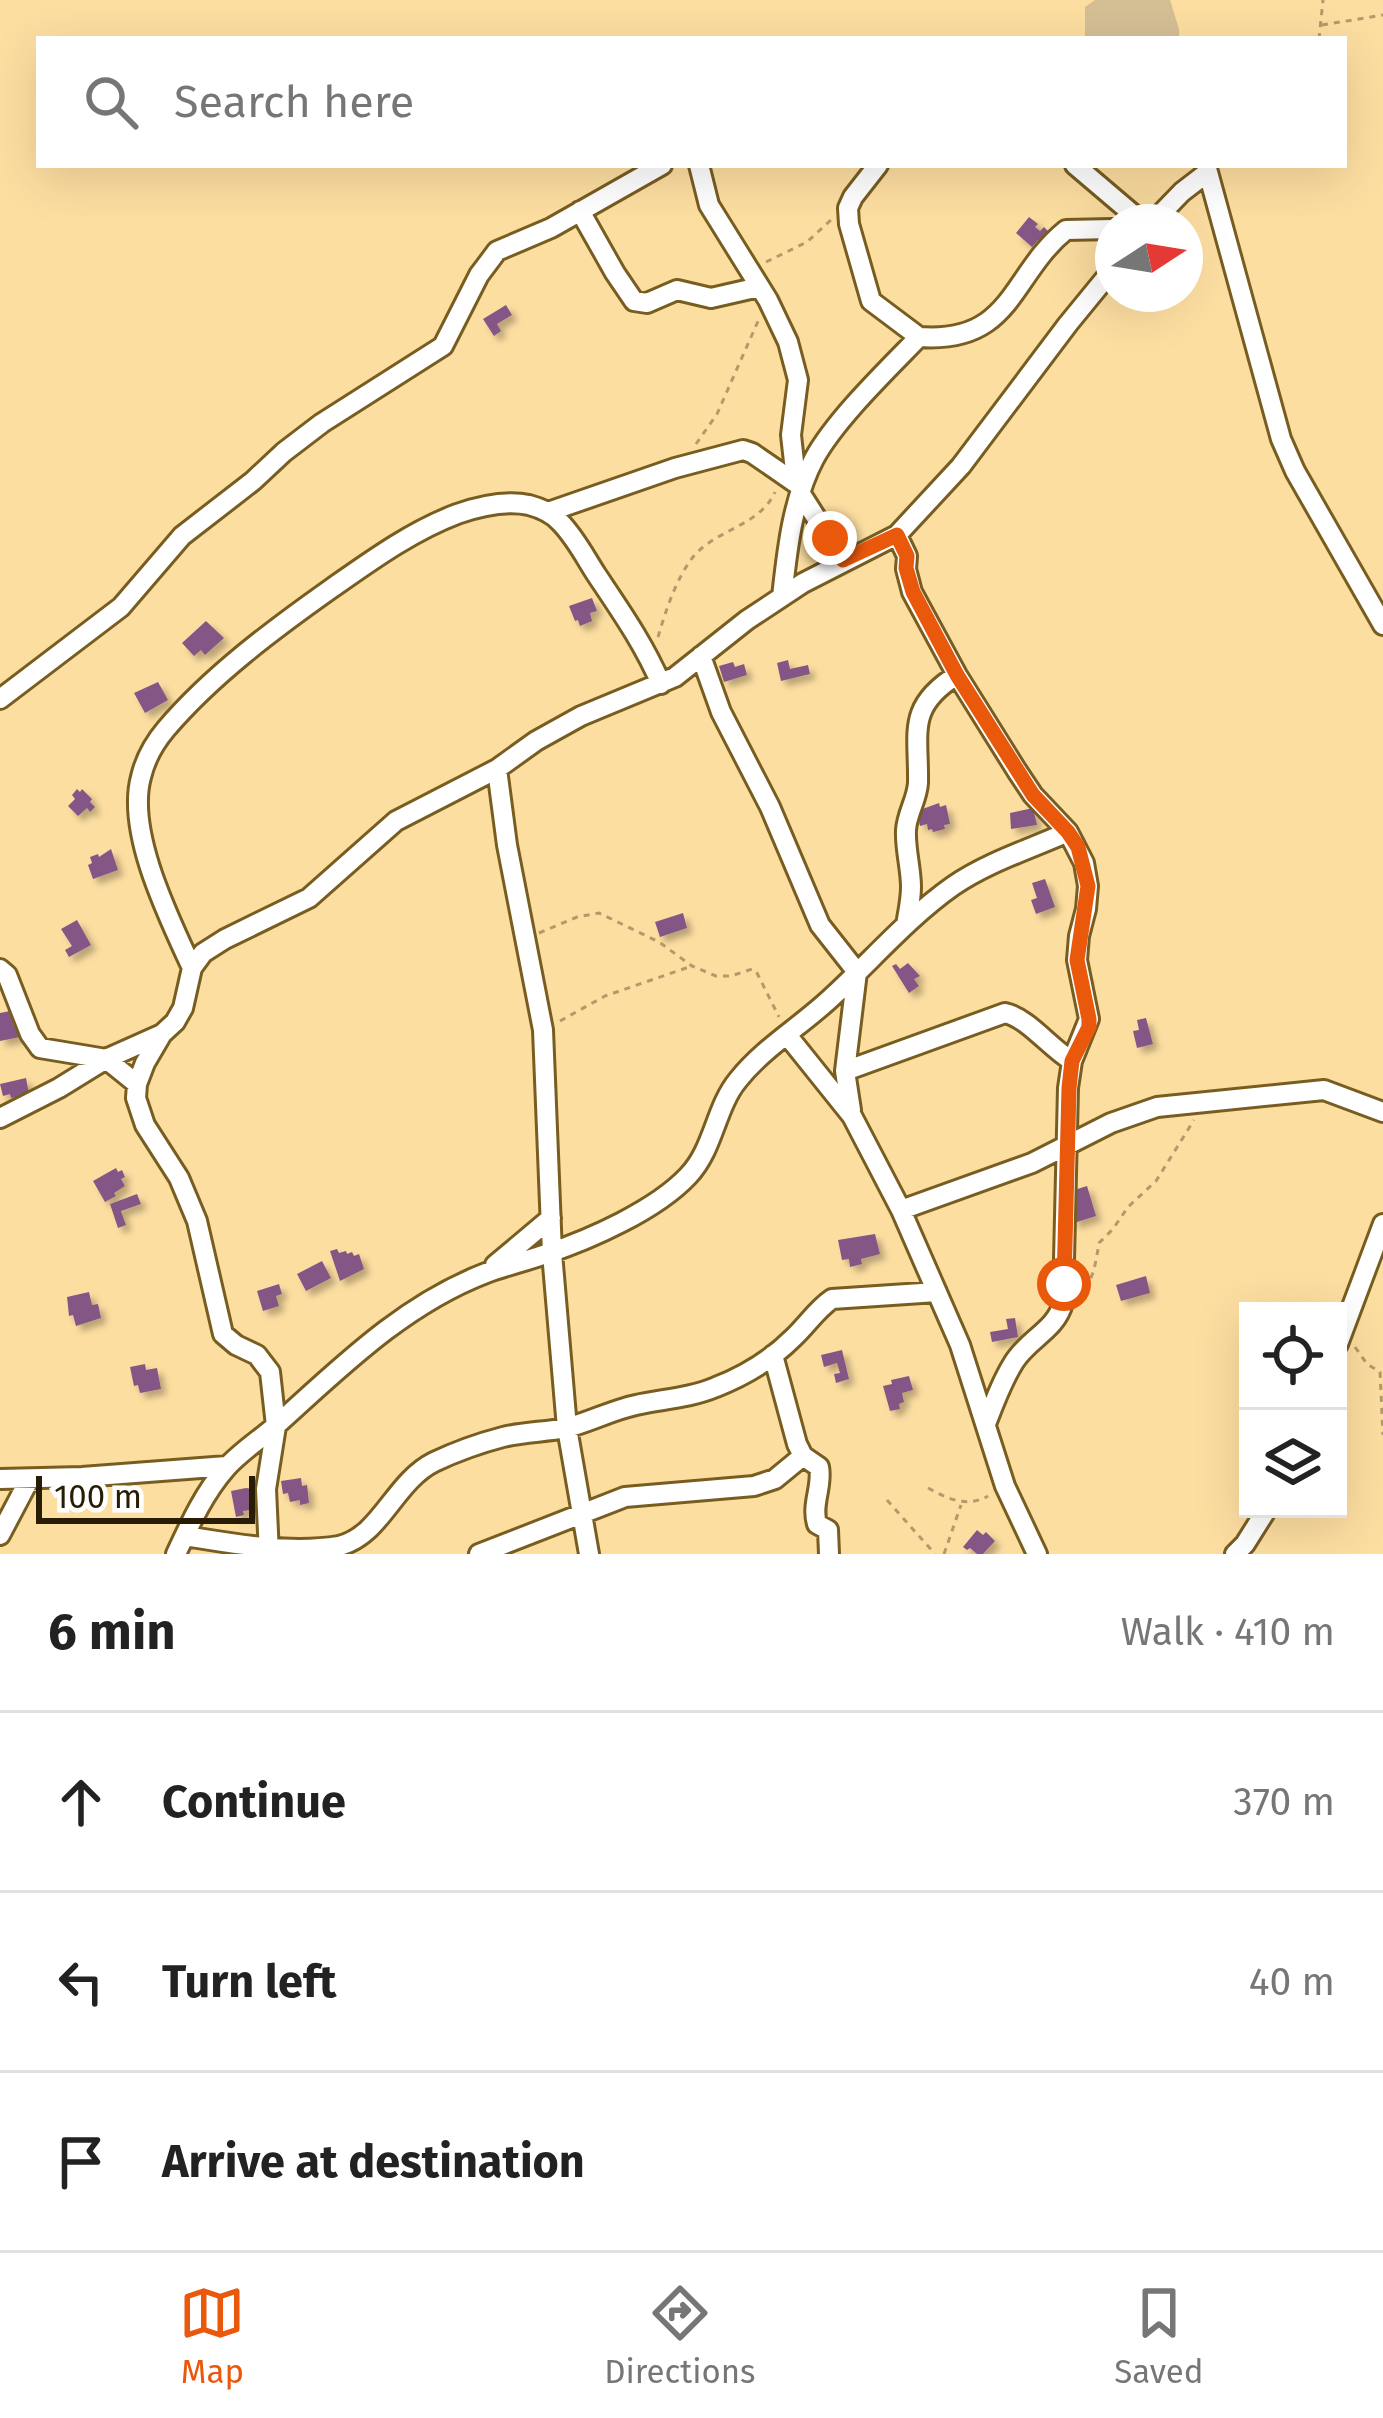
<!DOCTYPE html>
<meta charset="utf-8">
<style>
body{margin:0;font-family:"Fira Sans",sans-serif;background:#f2f2f2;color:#222}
.controls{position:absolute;right:36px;bottom:36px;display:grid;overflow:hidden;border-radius:0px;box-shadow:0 12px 48px #0002}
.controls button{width:108px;height:108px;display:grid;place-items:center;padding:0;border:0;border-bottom:3px solid #e0e0e0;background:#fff;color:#222;font:60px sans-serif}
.compass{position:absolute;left:1095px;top:204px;width:108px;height:108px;border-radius:50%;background:#fff;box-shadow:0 12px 48px #0002;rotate:78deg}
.scale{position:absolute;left:36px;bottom:30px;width:219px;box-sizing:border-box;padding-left:12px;border:6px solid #281d04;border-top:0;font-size:33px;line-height:42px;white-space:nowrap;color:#281d04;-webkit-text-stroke:9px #fff;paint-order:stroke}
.stop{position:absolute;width:36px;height:36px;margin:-27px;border:9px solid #ea580c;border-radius:50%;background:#fff}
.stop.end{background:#ea580c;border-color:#fff;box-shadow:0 3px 12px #0008}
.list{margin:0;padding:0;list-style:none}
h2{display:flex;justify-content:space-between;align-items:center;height:156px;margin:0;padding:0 48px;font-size:51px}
h2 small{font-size:39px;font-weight:400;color:#767676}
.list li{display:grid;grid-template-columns:78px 1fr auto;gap:36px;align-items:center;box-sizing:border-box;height:180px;padding:0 48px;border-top:3px solid #e0e0e0}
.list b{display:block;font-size:45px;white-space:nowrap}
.list em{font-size:39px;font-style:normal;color:#767676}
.icon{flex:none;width:66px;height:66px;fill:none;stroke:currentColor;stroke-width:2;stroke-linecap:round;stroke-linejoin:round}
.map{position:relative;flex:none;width:1383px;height:1554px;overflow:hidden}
.search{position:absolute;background:#fff;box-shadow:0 12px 48px #0002;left:36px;right:36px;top:36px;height:132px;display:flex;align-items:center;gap:30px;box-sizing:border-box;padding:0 42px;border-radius:0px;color:#767676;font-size:45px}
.sheet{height:696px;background:#fff}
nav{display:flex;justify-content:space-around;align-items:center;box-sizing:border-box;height:168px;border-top:3px solid #e0e0e0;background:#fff;font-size:33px;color:#767676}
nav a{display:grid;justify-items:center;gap:6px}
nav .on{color:#ea580c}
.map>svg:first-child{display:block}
.green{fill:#d4bf95}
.building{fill:#835786;filter:url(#shadow)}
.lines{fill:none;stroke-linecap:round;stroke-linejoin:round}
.minor-casing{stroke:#785d21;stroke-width:24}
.path{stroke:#b29a6a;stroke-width:3;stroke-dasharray:6 6;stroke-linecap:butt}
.minor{stroke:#fff;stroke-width:18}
.route{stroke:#ea580c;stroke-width:15}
</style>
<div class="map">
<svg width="1383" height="1554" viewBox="0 0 1383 1554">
<defs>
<filter id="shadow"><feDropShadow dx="5.5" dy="5.5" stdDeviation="3" flood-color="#0004"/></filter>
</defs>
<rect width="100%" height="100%" fill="#fddea1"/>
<path class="green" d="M1095 0H1170L1179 29V39H1085V7Z"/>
<path class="building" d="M1029 217 1038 224 1035 227 1040 231 1044 227 1049 232 1040 242 1038 240 1032 247 1016 233Z
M506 305 512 315 497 324 501 331 494 336 483 319Z
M592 598 597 611 590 613 592 621 580 626 578 620 575 621 569 606Z
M206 621 224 638 205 655 201 650 194 656 182 643Z
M788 660 790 669 808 665 810 674 781 681 777 663Z
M733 662 735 667 744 664 747 675 724 682 719 666Z
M158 682 168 700 145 713 134 693Z
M77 789 80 792 82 789 92 799 90 802 95 807 90 812 87 808 78 816 68 806 75 799 72 795Z
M939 803 940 807 946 805 950 824 944 825 945 829 933 832 932 829 928 830 927 824 920 826 917 811Z
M1033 808 1037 825 1011 829 1010 813Z
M111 849 118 870 93 879 88 865 92 863 90 857 98 854 99 857Z
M1045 879 1055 907 1036 914 1031 900 1037 898 1032 883Z
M683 913 687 928 660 937 655 922Z
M77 920 91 945 69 957 65 950 72 946 61 929Z
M908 963 920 976 914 979 919 986 909 993 892 966 896 964 900 969Z
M15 1010 17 1018 12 1019 14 1026 17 1025 20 1037 0 1041V1013Z
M1146 1018 1153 1044 1137 1048 1133 1031 1139 1030 1137 1020Z
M26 1078 29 1094 11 1098 10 1094 3 1096 0 1084Z
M116 1168 118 1172 122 1170 125 1177 121 1179 125 1186 114 1193 116 1196 105 1202 93 1181Z
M1087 1186 1096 1216 1074 1223 1071 1214 1074 1213 1068 1192Z
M137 1194 141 1204 121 1211 126 1225 118 1228 110 1204Z
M875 1234 880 1254 861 1259 862 1264 850 1267 849 1259 842 1260 838 1240Z
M337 1249 339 1253 346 1251 347 1254 352 1252 354 1256 359 1254 364 1269 340 1281 330 1251Z
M322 1261 331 1278 306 1291 297 1274Z
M1146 1276 1150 1293 1121 1301 1116 1285Z
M279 1284 282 1294 276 1296 279 1306 263 1311 257 1291Z
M89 1292 92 1305 98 1304 101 1318 76 1326 73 1315 69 1316 67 1297Z
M1015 1318 1018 1337 992 1342 990 1332 1008 1329 1006 1319Z
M842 1350 849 1379 836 1383 834 1374 840 1373 837 1363 824 1367 821 1355Z
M145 1364 146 1370 157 1368 161 1389 140 1393 138 1385 134 1386 130 1367Z
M909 1376 913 1390 902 1393 904 1402 899 1404 900 1409 890 1411 883 1386 892 1384 891 1380Z
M301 1478 302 1486 307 1485 309 1503 300 1505V1500L290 1502 288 1493 283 1494 281 1481Z
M246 1488 253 1489 256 1504 249 1505 250 1510 243 1511 244 1515 236 1517 231 1491Z
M977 1530 983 1535 986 1532 995 1541 983 1554H977L970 1548 967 1550 963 1547Z"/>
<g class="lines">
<g class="minor-casing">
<path id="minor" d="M699 165 709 205 768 300 788 342 798 380 791 435 794 462 801 494 843 560
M878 165 853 197 848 208 849 224 871 301 919 337C1013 344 1010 275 1066 230L1113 229
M1075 165 1142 222
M1206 165 1281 439 1295 471 1383 625
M580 211 615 273 634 301 647 303 677 290 711 298 759 287
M1153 222 1182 192 1208 172
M548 512 675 468 743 450 752 453 797 484
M897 535 907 556 906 569 912 592 957 675 1017 771 1033 795 1068 832 1084 863 1088 886 1086 909 1079 936 1077 960 1089 1019 1072 1061 1068 1088 1063 1303C1056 1330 1028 1339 1014 1362 1002 1381 994 1403 986 1424
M782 597C787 552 792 501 814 459 835 420 887 370 919 337
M701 656 721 712 770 807 820 925 857 972 845 1071 851 1110
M0 699 121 607 182 536 253 481 284 452 322 423 443 346 479 275 497 251 551 228 662 165
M497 769 507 845 543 1030 552 1253 567 1428 589 1554
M906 925C908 913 911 900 911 887 911 868 905 849 906 830 907 813 917 800 918 783 919 732 906 707 957 675
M192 968C169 918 126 832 141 777 145 760 155 742 166 729 212 675 274 629 332 588 372 560 412 531 457 514 480 506 505 500 529 505 540 508 552 513 560 522 575 537 585 557 596 574 620 610 644 644 661 684
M0 969 7 975 30 1034 40 1048 106 1059 137 1084
M787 1035 852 1116 901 1210 960 1345 1005 1486 1037 1554
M845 1071 1005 1013C1028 1018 1050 1048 1072 1061
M0 1118 59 1088 106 1059 162 1034
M901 1210 1032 1163 1111 1123 1157 1107 1324 1090 1383 1112
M495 1265 551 1218
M1338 1344 1383 1224
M773 1355 797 1444 803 1456 819 1467C823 1486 811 1504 817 1524L828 1530 829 1554
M0 1479 82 1477 227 1466
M0 1535 29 1480
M185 1536C235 1544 289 1554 339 1546 381 1536 394 1482 434 1462 455 1452 480 1443 503 1437 523 1432 545 1432 566 1428 590 1422 612 1410 636 1405 663 1399 690 1398 716 1387 744 1376 772 1359 793 1338 807 1325 817 1309 832 1299L937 1292
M176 1554C190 1524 204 1493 226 1468 242 1450 264 1437 281 1421 344 1364 405 1304 486 1273 505 1266 526 1261 546 1254 591 1239 656 1210 688 1176 714 1149 715 1108 738 1080 764 1047 803 1025 833 996 873 959 909 917 953 886 988 862 1030 849 1068 832
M269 1554 266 1489 276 1426 270 1372 257 1355 236 1345 223 1334 197 1221 179 1178 145 1125 136 1098 137 1084 145 1063 162 1034 175 1022 183 1008 192 968 203 953 225 939 309 898 396 821 497 769 536 741 581 716 675 677 747 620 803 583 897 535 961 466 1068 324 1113 269
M479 1554 625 1497 754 1486 775 1479 803 1456
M1235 1554 1245 1544 1267 1509"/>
</g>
<path class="path" d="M1322 25 1383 15
M1319 39 1323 0
M766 262 807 242 832 219
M696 444 717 414 759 319
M658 637C666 610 676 579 693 557 716 529 760 526 775 492
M539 933 577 917 599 913 659 942 692 966 716 976H731L752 969 756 971 779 1017
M560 1021 605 996 689 967
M1079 1299C1094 1277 1095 1267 1099 1243L1113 1229 1128 1207 1156 1181 1194 1120
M1355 1347 1367 1364 1380 1372 1383 1435
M928 1488C948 1499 967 1508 988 1496
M887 1500 935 1554
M944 1554 961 1505"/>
<use href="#minor" class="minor"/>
</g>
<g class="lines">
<path class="route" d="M830 538 843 560 897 535 907 556 906 568 913 592 957 675 1033 795 1068 832 1078 847 1088 886 1077 960 1089 1019V1027L1072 1061 1069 1088 1064 1284"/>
</g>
</svg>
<div class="controls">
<button><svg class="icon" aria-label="locate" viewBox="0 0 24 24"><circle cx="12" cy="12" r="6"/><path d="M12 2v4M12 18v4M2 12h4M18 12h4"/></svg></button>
<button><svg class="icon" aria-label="layers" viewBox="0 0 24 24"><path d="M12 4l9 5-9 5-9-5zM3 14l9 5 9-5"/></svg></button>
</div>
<svg class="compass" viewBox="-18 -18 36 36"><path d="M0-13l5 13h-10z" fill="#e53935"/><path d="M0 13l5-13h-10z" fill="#767676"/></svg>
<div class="scale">100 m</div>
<div class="stop" style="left:1064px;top:1284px"></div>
<div class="stop end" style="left:830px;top:538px"></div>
<div class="search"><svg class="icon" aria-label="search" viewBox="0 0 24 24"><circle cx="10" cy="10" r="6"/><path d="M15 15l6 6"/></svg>Search here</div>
</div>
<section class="sheet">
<h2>6 min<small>Walk · 410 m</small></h2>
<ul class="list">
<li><svg class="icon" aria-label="ahead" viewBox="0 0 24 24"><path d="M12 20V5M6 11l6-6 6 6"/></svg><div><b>Continue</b></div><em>370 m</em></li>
<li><svg class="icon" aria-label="left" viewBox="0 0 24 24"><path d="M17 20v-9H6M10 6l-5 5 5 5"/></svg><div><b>Turn left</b></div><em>40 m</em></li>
<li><svg class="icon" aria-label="arrive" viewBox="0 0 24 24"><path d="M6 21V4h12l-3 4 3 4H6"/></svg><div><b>Arrive at destination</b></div></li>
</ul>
</section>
<nav>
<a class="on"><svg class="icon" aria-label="map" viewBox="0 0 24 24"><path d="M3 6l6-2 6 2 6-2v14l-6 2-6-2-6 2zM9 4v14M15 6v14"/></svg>Map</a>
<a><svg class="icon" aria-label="directions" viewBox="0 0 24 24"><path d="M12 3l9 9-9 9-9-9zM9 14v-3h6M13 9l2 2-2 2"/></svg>Directions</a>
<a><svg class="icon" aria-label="saved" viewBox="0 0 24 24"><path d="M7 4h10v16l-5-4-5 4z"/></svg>Saved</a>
</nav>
